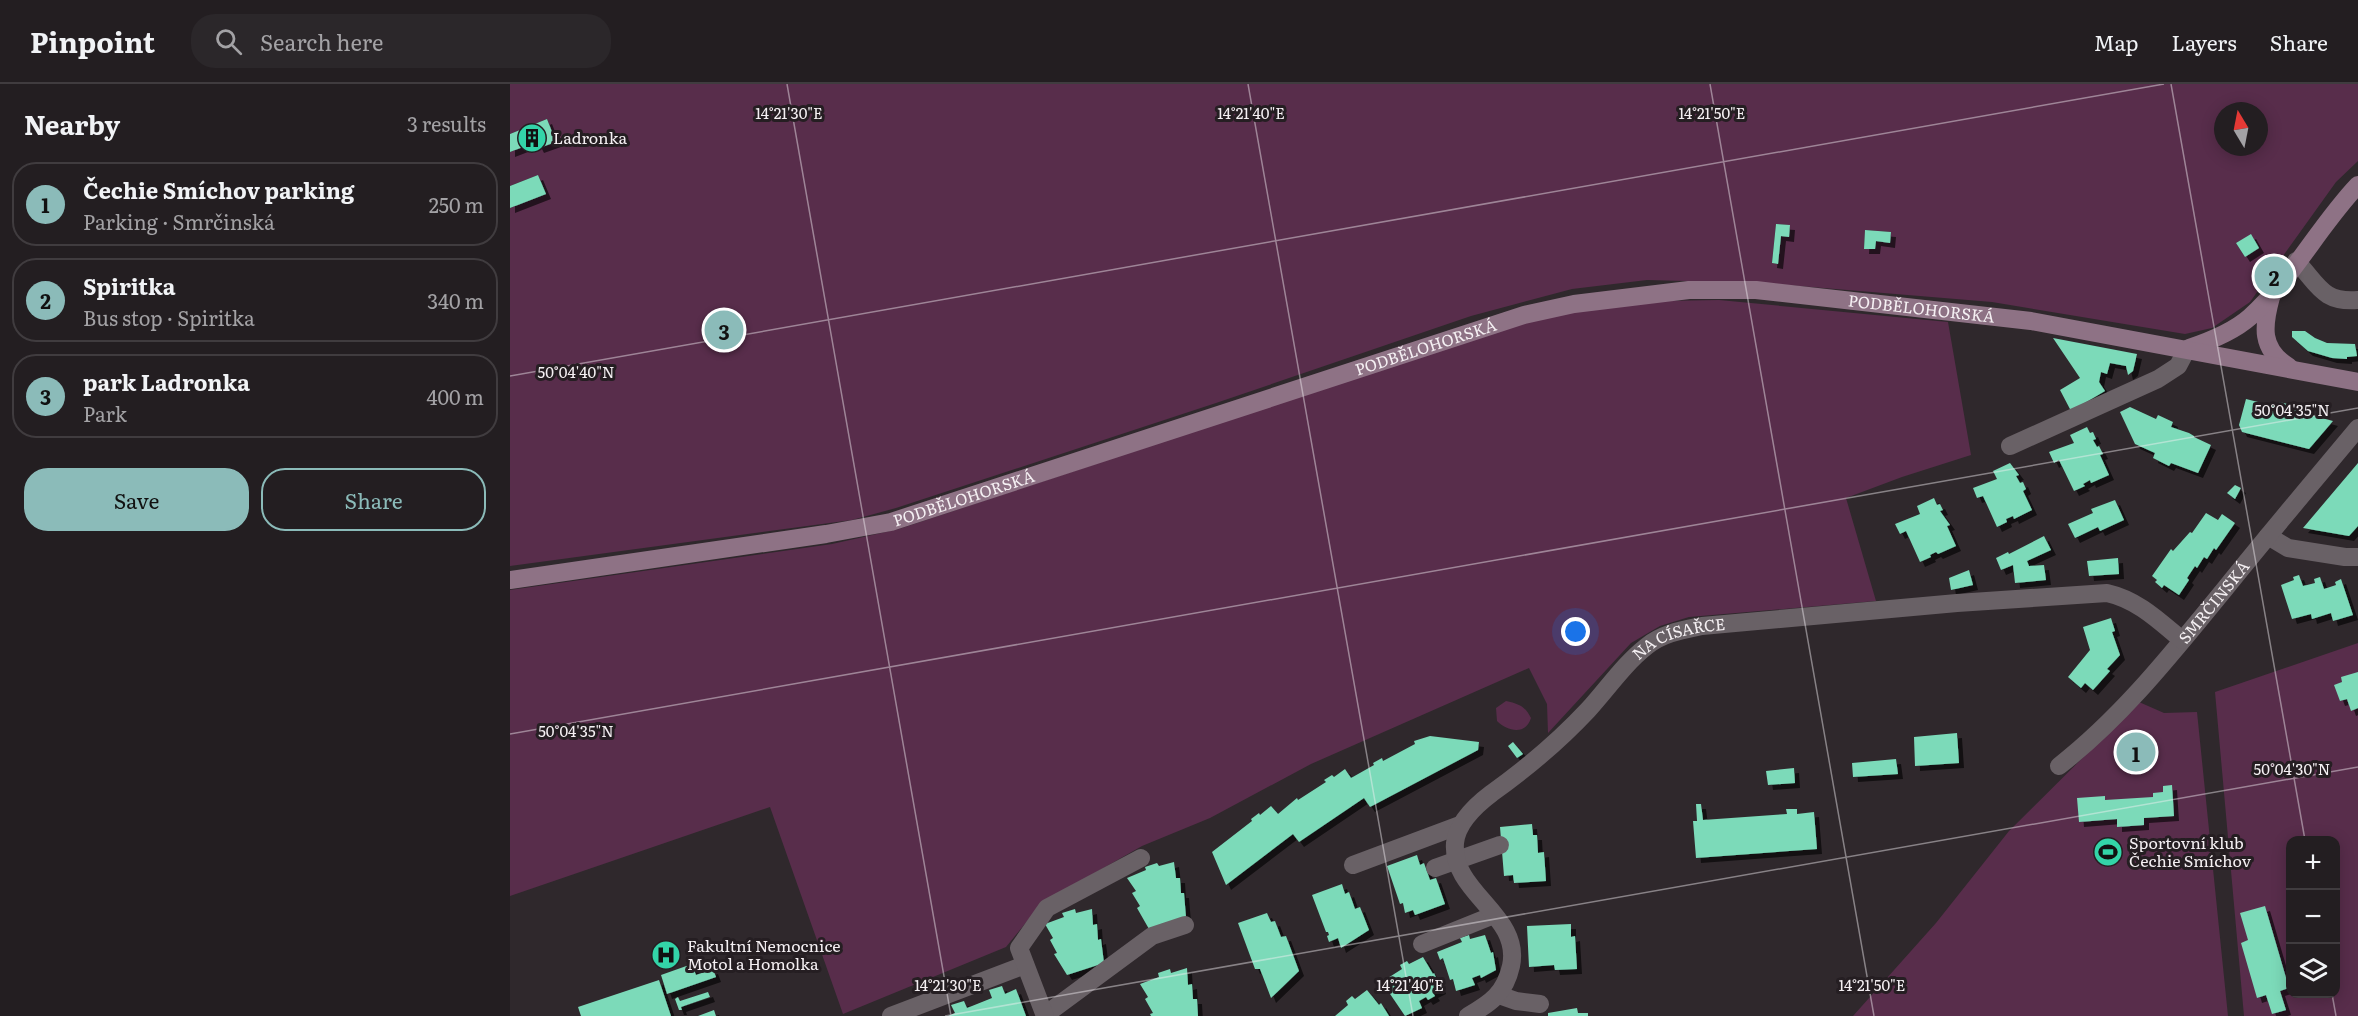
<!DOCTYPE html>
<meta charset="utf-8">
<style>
body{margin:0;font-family:Literata,serif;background:#2b272a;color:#f1f3f6}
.controls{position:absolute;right:18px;bottom:18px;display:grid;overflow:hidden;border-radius:12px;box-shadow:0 3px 15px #0003}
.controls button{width:54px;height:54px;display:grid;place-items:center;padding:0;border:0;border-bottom:2px solid #403c3f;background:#231e21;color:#f1f3f6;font:30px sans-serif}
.compass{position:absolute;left:1704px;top:18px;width:54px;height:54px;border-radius:50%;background:#231e21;box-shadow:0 3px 15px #0003;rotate:350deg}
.you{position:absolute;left:1066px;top:548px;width:21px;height:21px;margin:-15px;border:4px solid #fff;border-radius:50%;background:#1a73e8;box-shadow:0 0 0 9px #1a73e833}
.badge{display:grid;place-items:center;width:39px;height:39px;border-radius:50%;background:#8bbbb9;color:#111;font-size:20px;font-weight:700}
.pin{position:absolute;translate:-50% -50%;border:3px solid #fff;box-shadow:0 2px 6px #0006}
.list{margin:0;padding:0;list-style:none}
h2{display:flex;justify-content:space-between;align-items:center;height:78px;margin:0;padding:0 24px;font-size:26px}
h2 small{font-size:20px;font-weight:400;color:#a3a2a5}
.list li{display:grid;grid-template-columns:39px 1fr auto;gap:18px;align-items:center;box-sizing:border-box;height:84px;margin:0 12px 12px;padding:0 12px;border:2px solid #403c3f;border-radius:24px}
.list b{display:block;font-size:22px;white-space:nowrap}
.list p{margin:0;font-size:20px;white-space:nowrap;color:#a3a2a5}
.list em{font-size:20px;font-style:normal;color:#a3a2a5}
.actions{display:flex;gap:12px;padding:18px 24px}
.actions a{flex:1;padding:14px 0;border:2px solid #8bbbb9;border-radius:24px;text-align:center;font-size:21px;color:#8bbbb9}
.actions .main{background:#8bbbb9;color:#111}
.icon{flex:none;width:33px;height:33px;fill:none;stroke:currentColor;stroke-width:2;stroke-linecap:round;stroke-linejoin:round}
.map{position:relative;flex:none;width:1848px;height:932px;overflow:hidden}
header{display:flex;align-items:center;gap:36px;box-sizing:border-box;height:84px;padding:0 30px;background:#231e21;border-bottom:2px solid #403c3f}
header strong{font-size:28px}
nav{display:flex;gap:33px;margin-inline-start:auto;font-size:21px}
.search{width:420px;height:54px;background:#2b272a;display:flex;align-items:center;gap:15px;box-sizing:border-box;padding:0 21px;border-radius:24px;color:#a3a2a5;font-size:22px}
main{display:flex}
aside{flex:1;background:#231e21}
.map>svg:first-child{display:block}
.green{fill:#582d4b;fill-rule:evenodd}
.building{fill:#7bdab9;filter:url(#shadow)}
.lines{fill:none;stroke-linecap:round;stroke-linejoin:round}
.street{stroke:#696166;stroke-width:18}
.secondary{stroke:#8e7285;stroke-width:18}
.ticks{fill:none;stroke:#f5f0f3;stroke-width:1.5;stroke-opacity:0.45}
.labels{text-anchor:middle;stroke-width:6;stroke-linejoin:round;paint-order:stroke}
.poi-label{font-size:16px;fill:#f5f0f3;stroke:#251e22;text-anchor:start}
.street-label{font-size:16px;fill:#f5f0f3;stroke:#251e22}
.ticks-label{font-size:15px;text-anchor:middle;fill:#f5f0f3;stroke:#251e22;stroke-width:6;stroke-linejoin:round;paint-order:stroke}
</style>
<header>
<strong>Pinpoint</strong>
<div class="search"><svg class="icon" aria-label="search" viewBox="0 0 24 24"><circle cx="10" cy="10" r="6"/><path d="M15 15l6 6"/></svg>Search here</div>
<nav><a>Map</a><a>Layers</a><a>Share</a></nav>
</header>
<main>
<aside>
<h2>Nearby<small>3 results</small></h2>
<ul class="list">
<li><span class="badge">1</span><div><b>Čechie Smíchov parking</b><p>Parking · Smrčinská</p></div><em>250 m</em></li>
<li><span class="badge">2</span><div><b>Spiritka</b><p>Bus stop · Spiritka</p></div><em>340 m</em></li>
<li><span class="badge">3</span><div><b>park Ladronka</b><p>Park</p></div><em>400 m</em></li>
</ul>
<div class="actions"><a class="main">Save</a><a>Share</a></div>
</aside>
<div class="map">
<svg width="1848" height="932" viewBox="0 0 1848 932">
<defs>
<filter id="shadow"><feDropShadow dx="5" dy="5" stdDeviation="0" flood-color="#0009"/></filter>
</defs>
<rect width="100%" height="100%" fill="#2f282c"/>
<path class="green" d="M0 0H1848V77L1826 98 1740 218 1702 244 1675 250 1482 218 1254 199 1137 196 1062 205 961 232 706 319 386 424 342 436 0 482V124L36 109 28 91 0 102V68L26 58 29 64 46 58 37 35 0 50ZM1713 27H1749V63H1713ZM1266 140 1280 141 1279 153 1271 152 1268 180 1262 179ZM1355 146 1381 148 1380 159 1366 157 1365 165H1354ZM1741 151 1749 164 1735 173 1726 159Z
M1209 216 1438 238 1461 371 1392 393 1336 414 1366 517 1179 533 1150 542 1121 559 1038 649 1037 620 1019 584 801 680 700 734 632 762 532 819 496 863 333 930 260 723 0 812V506L322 460 389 445 1011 239 1091 223 1150 217Z
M1848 559V932H1734L1705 608ZM1780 756H1826V910H1780Z
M996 617C1009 620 1015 622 1021 634 1016 651 998 648 987 637L986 624Z
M1629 618 1654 629 1687 628 1718 932H1343L1426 839 1499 747Z"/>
<path class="building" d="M37 35 46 58 29 64 26 58 0 68V50Z
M28 91 36 110 0 124V102Z
M1266 140 1280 141 1279 153 1271 152 1268 180 1262 179Z
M1355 146 1381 148 1380 159 1366 157 1365 165H1354Z
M1741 150 1749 164 1735 173 1726 159Z
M1782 247H1795L1805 254 1817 259 1845 260 1847 272 1837 273V275L1822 274 1798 267 1782 253Z
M1543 254 1627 270 1623 287 1618 291 1616 282 1600 279 1597 290 1591 288 1589 298 1595 307 1561 327 1550 306 1570 294Z
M1736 315 1768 323 1769 318 1799 325 1797 330 1823 337 1799 365 1732 348 1729 341Z
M1620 323 1646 335 1648 331 1663 338 1661 343 1679 349 1684 352V353L1701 361 1688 389 1661 379 1659 382 1643 374 1645 369 1625 360 1610 328Z
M1577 343 1580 349 1583 348 1586 355 1583 356 1587 363 1589 362 1593 370 1590 371 1599 391 1581 399 1580 396 1573 400 1575 402 1564 407 1549 376 1544 379 1539 368 1564 359 1560 351Z
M1500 379 1509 391 1506 392 1510 399 1513 398 1516 405 1513 407 1522 426 1504 435 1503 432 1496 435 1497 438 1487 443 1473 412 1467 414 1463 404 1487 395 1483 387Z
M1848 379V442L1839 452 1793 444Z
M1725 401 1731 404 1725 415 1717 409Z
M1424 414 1427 421 1430 420 1433 426 1430 427 1440 441 1437 442 1446 462 1428 470 1426 468 1420 471 1421 473 1410 478 1396 447 1390 450 1385 440 1410 430 1407 422Z
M1605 416 1614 436 1590 447 1588 443 1565 454 1558 440 1583 429 1581 425Z
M1696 429 1708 436 1712 430 1725 439 1706 466 1704 464 1697 475 1694 473 1687 484 1685 482 1677 494 1679 496 1669 511 1654 501 1652 504 1645 498 1647 496 1642 492 1661 465 1663 467 1680 448 1682 449Z
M1534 452 1541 466 1517 477 1519 482 1534 481 1536 496 1505 499 1503 481 1491 486 1486 474 1498 468 1499 470Z
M1608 474 1609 490 1579 492 1577 477Z
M1459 486 1463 501 1441 506 1439 494Z
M1789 491 1793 502 1805 499 1804 495 1810 493 1814 505 1826 501 1825 498 1831 495 1843 531 1823 537 1821 529 1802 535 1801 530 1782 535 1771 501 1784 496 1783 493Z
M1601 534 1605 547 1602 548 1610 571 1597 585 1600 587 1583 606 1575 599 1571 604 1558 593 1580 566 1573 543Z
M1848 588V624L1841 627 1837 615 1830 617 1824 601 1832 598 1831 593Z
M1447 649 1449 679 1405 682 1404 653Z
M920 652 969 658 968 666 860 723 854 714 789 758 783 750 716 801 702 768 742 737 741 735 749 729 750 731 761 722 768 730 787 714 788 716 816 698 814 696 822 691 824 693 835 685 841 694 864 681 863 679 872 674 873 677 905 660 904 657Z
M1003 658 1013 670 1007 674 998 662Z
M1386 675 1388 690 1343 693 1342 679Z
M1284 684 1285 699 1258 701 1256 687Z
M1662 701 1664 732 1634 734V741L1607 743V735L1569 738 1567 714 1595 712V716L1643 713V709L1653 708V702Z
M1186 720H1191L1193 736 1277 730 1276 725H1287V730L1304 728 1307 765 1186 774 1183 737H1187Z
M1022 740 1023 751H1027L1028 769 1034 768 1036 797 1004 799 1003 791 994 792 990 743Z
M907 771 910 781 914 779 920 796 926 794 935 820 905 831 903 826 895 829 893 819 890 820 877 782Z
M664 778 666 794H670L671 809H674L676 833 639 845 627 824 630 822 622 809 626 807 617 794 636 786 635 783 647 779 649 782Z
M832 800 835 810 839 808 845 825 850 823 859 846 831 864 828 854 819 858 817 852 819 851 818 848H816L802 811Z
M1755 822 1779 904 1770 907 1776 926 1762 930 1756 911 1747 914 1731 859 1738 856 1730 829Z
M565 825 566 829 582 825 583 841 587 840 588 856 591 855 594 879 557 891 544 870 547 869 540 856 543 854 535 840 554 833 552 829Z
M757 829 761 838 765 837 771 853 776 852 789 887 761 914 750 885H745L728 839Z
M1061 840V853L1065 852 1067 885 1045 886 1044 881 1019 883 1017 842Z
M959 851 960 855 975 851 981 869 983 868 986 886 971 894 970 891 962 894 965 901 946 907 943 895 940 896 933 874 930 876 927 868 952 858 950 854Z
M913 873 923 890 924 889 931 905 923 909 925 912 918 916 916 913 909 917 912 924 895 932 876 904 873 905 870 899 892 885 890 881 897 877 899 880Z
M182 880 186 891 203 885 206 893 157 910 151 891Z
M677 884 678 901 682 900 683 915H687L688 932H641L640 930 643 929 635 915 638 913 630 900 649 893 648 889 660 885 661 889Z
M149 896 161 932H71L68 923Z
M492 902 495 910 506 905 516 932H438L445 929 441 921 454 917 457 924 482 914 479 906Z
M857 906 869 921 871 919 879 932H825L838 921 836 917 842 912 845 915Z
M198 908 200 913 171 923 172 926H169L165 915 168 913 170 917Z
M1067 924 1068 929H1078V932H1038V929Z
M204 926 206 932H188Z"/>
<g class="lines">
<g class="street">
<path d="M1786 177C1808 200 1812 219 1848 216"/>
<path d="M1500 362 1648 295 1668 282 1677 265"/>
<path d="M1758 452 1778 464 1835 473H1848"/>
<path id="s1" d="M1549 682C1613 632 1663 568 1714 506 1758 451 1803 398 1848 344"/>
<path d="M843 781 950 741"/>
<path d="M925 784 990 761"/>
<path d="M912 860 984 831"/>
<path d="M989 911 1006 917 1030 920"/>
<path d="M535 931 642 852 675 841"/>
<path d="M381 932 515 881"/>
<path d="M535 932 509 864 537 824 631 774"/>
<path id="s2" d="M958 932C981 919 995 909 1001 882 1012 831 941 809 945 759 947 738 966 721 982 709 1017 684 1049 657 1078 626 1098 604 1114 580 1137 562 1153 549 1173 546 1192 542L1447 519 1597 509C1628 516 1649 537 1672 556"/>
</g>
<g class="secondary">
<path d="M1761 213C1753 242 1750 265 1779 283"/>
<path d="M1679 264C1700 257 1723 248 1740 233 1782 195 1809 142 1848 101"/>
<path id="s3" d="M0 496 316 450 381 438 1014 231 1064 220 1179 206H1246L1521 237 1848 298"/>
</g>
</g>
<path class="ticks" d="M277 0 441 932M738 0 903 932M1200 0 1364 932M1661 0 1795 756M0 292 1654 0M0 650 1848 324M1822 910 1826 932M435 932 1848 683"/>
<defs>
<g id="building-disc" transform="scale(1.5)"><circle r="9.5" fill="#33d4a8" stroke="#251e22"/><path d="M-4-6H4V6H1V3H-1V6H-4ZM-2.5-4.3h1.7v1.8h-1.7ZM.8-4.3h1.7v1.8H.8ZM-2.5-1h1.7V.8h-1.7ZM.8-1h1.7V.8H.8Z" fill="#111"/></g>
<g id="stadium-disc" transform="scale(1.5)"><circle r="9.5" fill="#33d4a8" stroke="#251e22"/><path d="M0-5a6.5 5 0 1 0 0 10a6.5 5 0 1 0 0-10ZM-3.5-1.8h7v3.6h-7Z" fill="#111"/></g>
<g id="hospital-disc" transform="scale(1.5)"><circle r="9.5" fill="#33d4a8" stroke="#251e22"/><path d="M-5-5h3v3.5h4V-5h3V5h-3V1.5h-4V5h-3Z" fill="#111"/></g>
</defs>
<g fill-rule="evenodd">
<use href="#building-disc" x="22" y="54"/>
<use href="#stadium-disc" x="1598" y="768"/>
<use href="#hospital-disc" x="156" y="871"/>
</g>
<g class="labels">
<g class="poi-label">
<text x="43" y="60">Ladronka</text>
<text x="1619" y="765">Sportovní klub<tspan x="1619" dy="18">Čechie Smíchov</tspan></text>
<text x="177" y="868">Fakultní Nemocnice<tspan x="177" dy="18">Motol a Homolka</tspan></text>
</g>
<g class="street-label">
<text dy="6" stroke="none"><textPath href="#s3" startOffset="1452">PODBĚLOHORSKÁ</textPath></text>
<text dy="6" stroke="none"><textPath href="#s3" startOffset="948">PODBĚLOHORSKÁ</textPath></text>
<text dy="6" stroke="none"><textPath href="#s3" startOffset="462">PODBĚLOHORSKÁ</textPath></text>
<text dy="6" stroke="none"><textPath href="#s1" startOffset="226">SMRČINSKÁ</textPath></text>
<text dy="6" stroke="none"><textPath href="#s2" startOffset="520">NA CÍSAŘCE</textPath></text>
</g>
</g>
<g class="ticks-label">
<text x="1202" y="35">14°21'50"E</text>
<text x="279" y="35">14°21'30"E</text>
<text x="741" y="35">14°21'40"E</text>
<text x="66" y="294">50°04'40"N</text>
<text x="1782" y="332">50°04'35"N</text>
<text x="66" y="653">50°04'35"N</text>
<text x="1782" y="691">50°04'30"N</text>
<text x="438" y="907">14°21'30"E</text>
<text x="900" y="907">14°21'40"E</text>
<text x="1362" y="907">14°21'50"E</text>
</g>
</svg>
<div class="controls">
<button>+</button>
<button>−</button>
<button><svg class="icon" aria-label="layers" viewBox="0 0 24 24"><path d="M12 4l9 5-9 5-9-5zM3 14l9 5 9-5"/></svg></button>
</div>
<svg class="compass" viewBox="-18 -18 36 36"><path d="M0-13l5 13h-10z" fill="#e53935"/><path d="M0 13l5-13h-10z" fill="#a3a2a5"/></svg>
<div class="you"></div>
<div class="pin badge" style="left:1626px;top:668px">1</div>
<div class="pin badge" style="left:1764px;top:192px">2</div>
<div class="pin badge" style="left:214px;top:246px">3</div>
</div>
</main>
